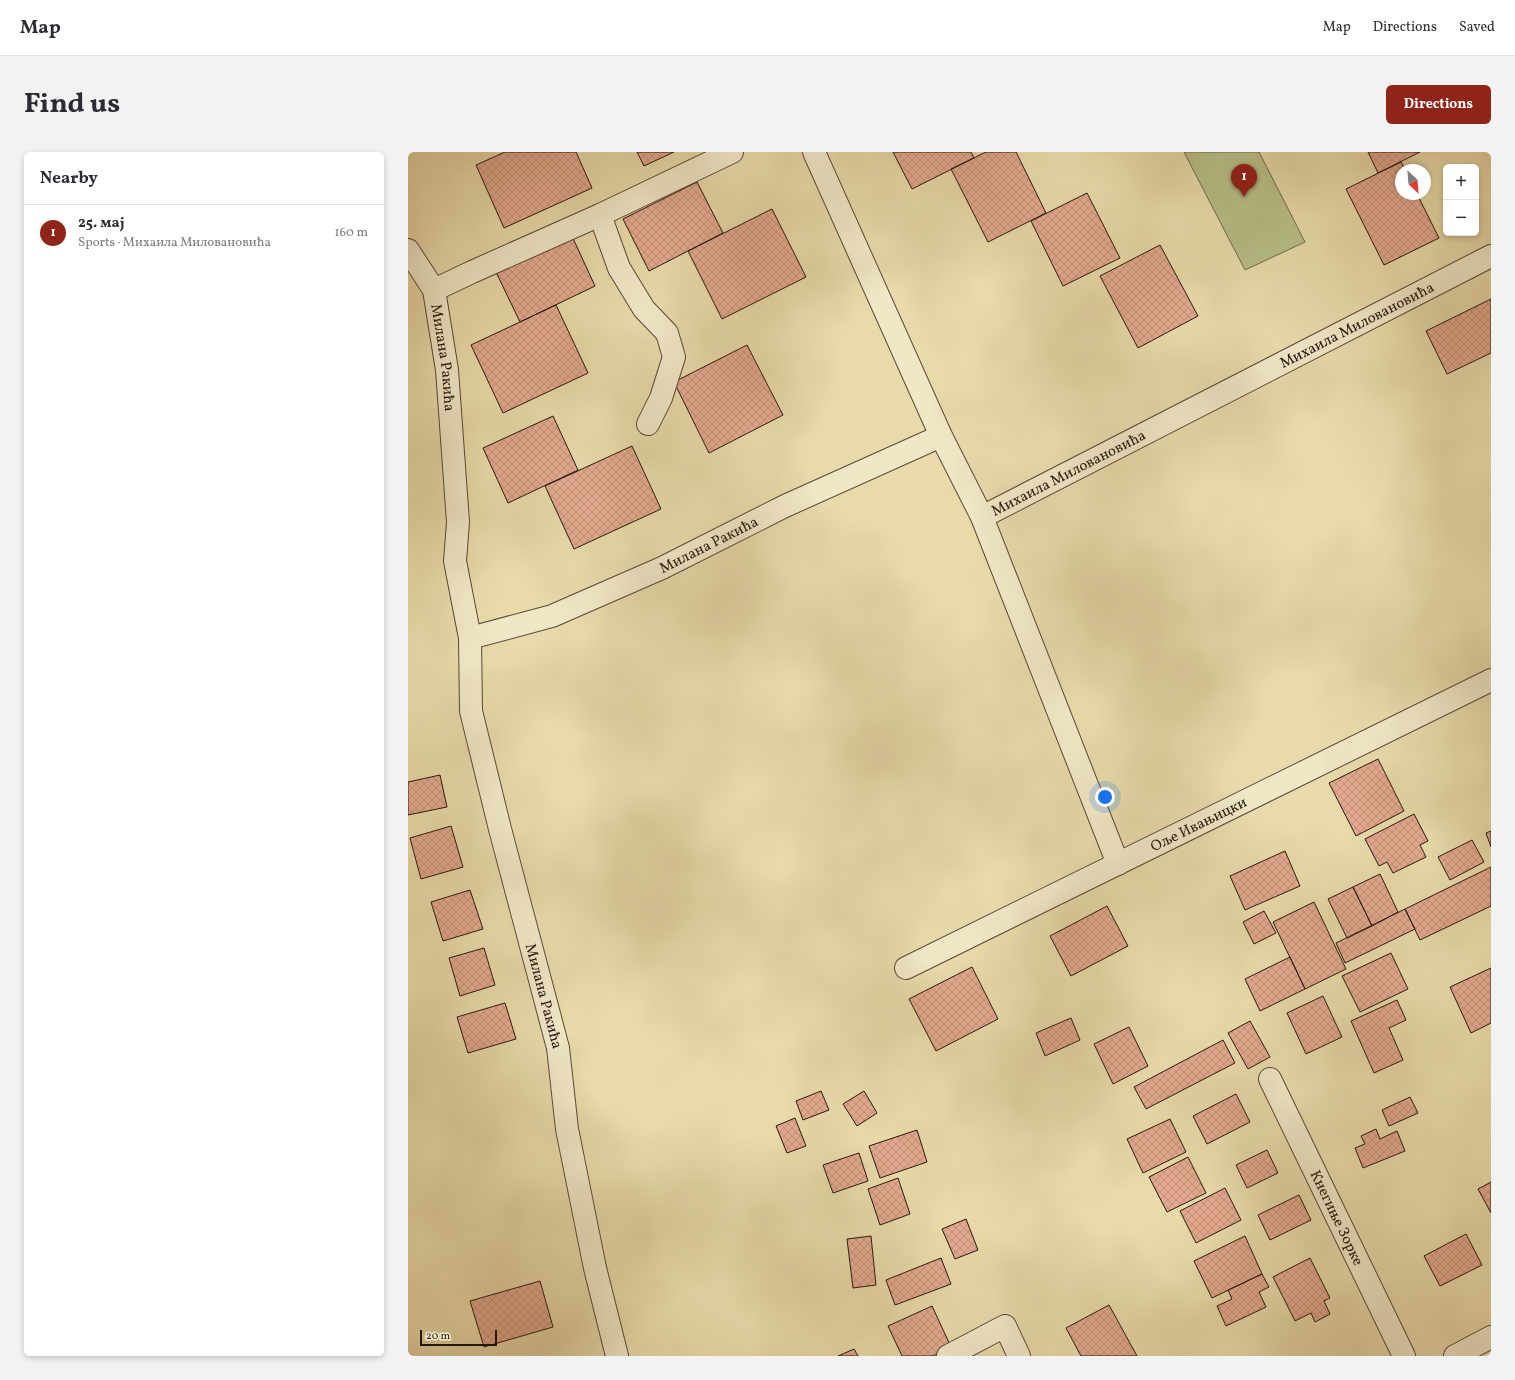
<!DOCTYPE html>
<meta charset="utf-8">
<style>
body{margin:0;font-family:Vollkorn,serif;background:#f2f2f3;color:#2b2b33}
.controls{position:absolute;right:12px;top:12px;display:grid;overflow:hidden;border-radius:6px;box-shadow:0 2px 6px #0003}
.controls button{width:36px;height:36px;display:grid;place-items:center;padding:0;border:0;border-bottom:1px solid #e1e1e2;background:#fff;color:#2b2b33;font:20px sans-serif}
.compass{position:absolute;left:987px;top:12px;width:36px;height:36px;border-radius:50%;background:#fff;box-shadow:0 2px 6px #0003;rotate:154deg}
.scale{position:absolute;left:12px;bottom:10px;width:77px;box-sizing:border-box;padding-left:4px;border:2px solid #281711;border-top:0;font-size:11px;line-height:14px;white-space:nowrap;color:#281711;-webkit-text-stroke:3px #f0e7c7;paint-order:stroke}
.you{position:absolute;left:697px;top:645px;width:14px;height:14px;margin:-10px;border:3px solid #fff;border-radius:50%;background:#1a73e8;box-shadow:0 0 0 6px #1a73e833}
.badge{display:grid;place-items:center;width:26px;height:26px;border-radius:50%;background:#8f2418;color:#fff;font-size:13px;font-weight:700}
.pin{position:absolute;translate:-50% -33px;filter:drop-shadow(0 1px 2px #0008)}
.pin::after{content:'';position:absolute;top:21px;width:14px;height:12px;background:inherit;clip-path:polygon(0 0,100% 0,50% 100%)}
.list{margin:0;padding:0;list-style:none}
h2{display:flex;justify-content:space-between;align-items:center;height:52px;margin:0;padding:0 16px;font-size:17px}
h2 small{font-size:13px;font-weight:400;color:#7c7c81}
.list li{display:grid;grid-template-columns:26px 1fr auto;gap:12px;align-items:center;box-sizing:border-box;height:56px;padding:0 16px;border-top:1px solid #e1e1e2}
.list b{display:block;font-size:15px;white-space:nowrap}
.list p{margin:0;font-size:13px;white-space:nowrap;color:#7c7c81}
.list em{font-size:13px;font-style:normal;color:#7c7c81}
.map{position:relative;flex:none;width:1083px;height:1204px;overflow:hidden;border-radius:6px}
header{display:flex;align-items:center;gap:24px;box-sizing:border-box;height:56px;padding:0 20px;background:#fff;border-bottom:1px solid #e1e1e2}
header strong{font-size:19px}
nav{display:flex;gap:22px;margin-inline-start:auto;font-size:14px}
.intro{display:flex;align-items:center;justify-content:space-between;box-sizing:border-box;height:96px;padding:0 24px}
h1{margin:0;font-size:28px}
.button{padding:10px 18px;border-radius:6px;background:#8f2418;color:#fff;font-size:14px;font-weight:700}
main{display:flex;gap:24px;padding:0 24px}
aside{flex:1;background:#fff;border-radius:6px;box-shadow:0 2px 6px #0003}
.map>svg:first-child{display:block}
.pitch{fill:#b7bf87;stroke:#706b4c}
.building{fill:url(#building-cross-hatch);stroke:#281711}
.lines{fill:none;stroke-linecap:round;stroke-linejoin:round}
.minor-casing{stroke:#584837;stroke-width:24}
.minor{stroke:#f0e7c7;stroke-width:22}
.labels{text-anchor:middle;stroke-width:4;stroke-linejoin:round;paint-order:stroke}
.street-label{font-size:15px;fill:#281711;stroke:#f0e7c7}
</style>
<header>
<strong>Map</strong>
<nav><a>Map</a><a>Directions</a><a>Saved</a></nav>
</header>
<div class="intro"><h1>Find us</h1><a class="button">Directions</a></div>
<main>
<aside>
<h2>Nearby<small></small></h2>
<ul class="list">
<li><span class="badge">1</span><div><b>25. мај</b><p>Sports · Михаила Миловановића</p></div><em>160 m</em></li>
</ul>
</aside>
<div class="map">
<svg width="1083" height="1204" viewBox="0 0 1083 1204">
<defs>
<pattern id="building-cross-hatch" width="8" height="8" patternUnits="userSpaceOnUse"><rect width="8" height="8" fill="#e2a98e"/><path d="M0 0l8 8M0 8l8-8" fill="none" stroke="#c29179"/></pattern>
</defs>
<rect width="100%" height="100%" fill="#e8daa9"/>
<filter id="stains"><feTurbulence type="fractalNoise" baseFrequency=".005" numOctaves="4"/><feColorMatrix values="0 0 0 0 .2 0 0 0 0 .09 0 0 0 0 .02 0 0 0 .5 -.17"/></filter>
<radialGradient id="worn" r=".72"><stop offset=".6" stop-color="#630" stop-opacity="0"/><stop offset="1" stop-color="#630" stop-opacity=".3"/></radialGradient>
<path class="pitch" d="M776 0H851L897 90 837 118Z"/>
<path class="building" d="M97 0H168L184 36 96 76 68 13Z
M229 0H266L236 14Z
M485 0H563L566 6 504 37Z
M578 0H608L638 61 580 90 543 17Z
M960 0H1012L970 21Z
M993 10 997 18H993V42H1009L1031 86 976 113 938 37Z
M289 30 315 81 241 119 215 67Z
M679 41 712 106 655 134 623 69Z
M364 57 398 125 314 167 280 99Z
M163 82 187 134 112 170 87 118Z
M752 93 790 164 730 196 692 124Z
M1083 147V201L1039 222 1018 179Z
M148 153 180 221 95 261 63 193Z
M339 193 375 263 301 301 266 230Z
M145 264 170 318 100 351 75 296Z
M224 294 253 357 166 397 137 334Z
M970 607 996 659 948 684 921 631Z
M32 623 39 655 0 663V630Z
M1006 662 1020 689 1012 693 1018 705 985 721 979 710 971 714 957 687Z
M43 674 55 715 13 727 2 686Z
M1083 679V695L1078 681Z
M1064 688 1076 710 1042 728 1030 705Z
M877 699 892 734 837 758 822 724Z
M1083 715V754L1012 788 997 757Z
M972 722 990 760 964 774 945 735Z
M945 735 964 774 939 786 920 747Z
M62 738 75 777 35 789 23 750Z
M906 750 938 817 897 837 865 770Z
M699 754 720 794 663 824 642 784Z
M997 757 1007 777 937 811 928 791Z
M856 759 868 781 846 792 835 770Z
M76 796 87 833 52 844 41 806Z
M983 801 1000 837 952 860 934 824Z
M882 805 897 837 852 859 837 827Z
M564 815 590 867 528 899 501 847Z
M1083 816V871L1063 881 1042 835Z
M915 844 934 885 898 902 879 861Z
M989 848 998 868 981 876 995 908 966 921 943 869Z
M97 851 108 887 60 901 49 865Z
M663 866 672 888 637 904 628 881Z
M842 869 862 905 840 917 820 881Z
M721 875 740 914 705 932 686 892Z
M815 888 827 911 738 957 726 935Z
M413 939 421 958 395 968 388 949Z
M456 939 469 961 449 974 435 952Z
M828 942 842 970 799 992 785 964Z
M1002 945 1010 961 981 974 974 958Z
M387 966 398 994 379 1001 368 974Z
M762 967 778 1000 735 1021 719 987Z
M968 977 972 987 989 979 997 999 955 1016 947 996 957 992 953 984Z
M509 978 519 1010 472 1026 461 994Z
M859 998 870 1021 839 1036 828 1013Z
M451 1001 460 1029 425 1041 415 1013Z
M780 1005 798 1041 759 1060 741 1025Z
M490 1026 502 1062 472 1073 460 1037Z
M1083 1030V1061L1070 1037Z
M817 1036 833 1068 788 1091 772 1059Z
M891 1043 903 1068 862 1088 850 1063Z
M558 1067 570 1098 547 1107 534 1077Z
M1058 1082 1074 1113 1032 1134 1016 1104Z
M463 1084 468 1133 445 1136 439 1087Z
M837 1084 854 1122 804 1146 786 1109Z
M533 1106 543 1132 487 1153 478 1128Z
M902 1106 922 1146 916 1149 922 1162 907 1170 903 1161 887 1169 865 1125Z
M854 1122 861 1135 851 1140 858 1155 818 1174 809 1154 824 1147 820 1138Z
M132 1129 145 1175 76 1195 62 1149Z
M701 1153 729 1204H673L658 1176Z
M524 1154 543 1195 525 1204H494L480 1174Z
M446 1197 450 1204H430Z"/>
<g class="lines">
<g class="minor-casing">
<g id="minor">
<path id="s1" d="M406 0 533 284 574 365 1083 104"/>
<path d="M192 63 211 116 236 157 259 181 266 205 253 246 240 272"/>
<path id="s2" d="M0 98 26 138 39 218 50 370 47 409 62 486 63 559 92 677 150 896 159 977 187 1116 209 1204"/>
<path d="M26 138 64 120 192 63 324 0"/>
<path d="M574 365 710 712"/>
<path id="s3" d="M62 486 144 464 254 416 377 354 533 284"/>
<path id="s4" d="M498 816 1083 528"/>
<path id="s5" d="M862 927 996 1204"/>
<path d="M540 1204 597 1174 611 1204"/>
<path d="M1047 1204 1083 1185"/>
</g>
</g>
<use href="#minor" class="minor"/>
</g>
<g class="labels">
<g class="street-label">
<text dy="5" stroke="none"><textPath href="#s1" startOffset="823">Михаила Миловановића</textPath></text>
<text dy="5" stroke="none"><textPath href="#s2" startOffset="116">Милана Ракића</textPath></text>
<text dy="5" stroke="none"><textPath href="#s1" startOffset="499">Михаила Миловановића</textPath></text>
<text dy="5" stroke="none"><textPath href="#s3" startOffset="257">Милана Ракића</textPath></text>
<text dy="5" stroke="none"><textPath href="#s4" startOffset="326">Оље Ивањицки</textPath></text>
<text dy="5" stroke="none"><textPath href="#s2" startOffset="766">Милана Ракића</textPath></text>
<text dy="5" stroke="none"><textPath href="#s5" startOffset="154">Кнегиње Зорке</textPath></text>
</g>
</g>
<rect width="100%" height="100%" filter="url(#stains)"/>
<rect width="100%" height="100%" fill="url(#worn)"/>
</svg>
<div class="controls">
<button>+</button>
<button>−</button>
</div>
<svg class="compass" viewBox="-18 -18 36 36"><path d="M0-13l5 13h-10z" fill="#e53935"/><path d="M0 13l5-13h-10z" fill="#7c7c81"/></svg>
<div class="scale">20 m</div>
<div class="you"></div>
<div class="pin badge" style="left:836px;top:45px">1</div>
</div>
</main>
